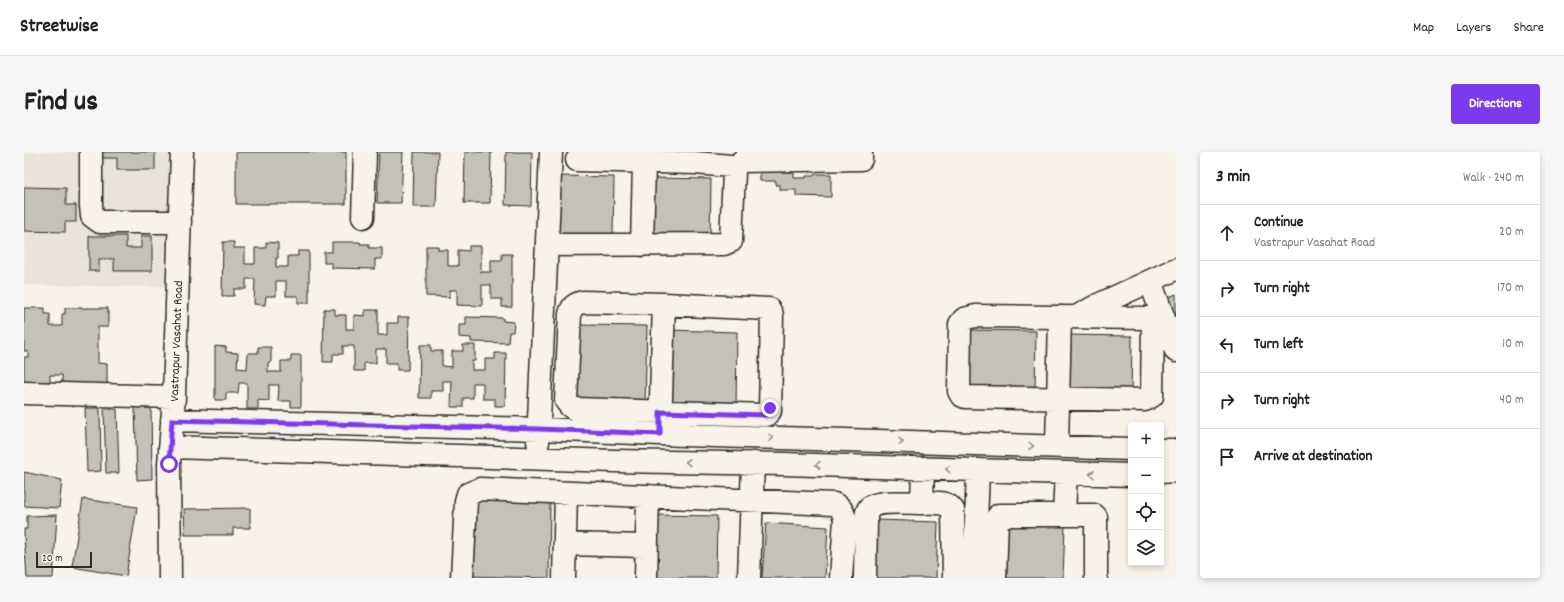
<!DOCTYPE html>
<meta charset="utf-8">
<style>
body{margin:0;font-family:Dekko,sans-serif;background:#f6f6f6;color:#222}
.controls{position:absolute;right:12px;bottom:12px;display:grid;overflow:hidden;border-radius:4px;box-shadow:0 2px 6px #0003}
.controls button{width:36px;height:36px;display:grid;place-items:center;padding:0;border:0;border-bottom:1px solid #e0e0e0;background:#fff;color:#222;font:20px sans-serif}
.scale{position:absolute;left:12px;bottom:10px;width:56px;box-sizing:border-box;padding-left:4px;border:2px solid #2b2b2b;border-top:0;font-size:11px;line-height:14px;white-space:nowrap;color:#2b2b2b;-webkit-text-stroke:3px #f7f3e8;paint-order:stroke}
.stop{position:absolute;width:12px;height:12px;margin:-9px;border:3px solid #7c3aed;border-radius:50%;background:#fff}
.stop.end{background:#7c3aed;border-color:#fff;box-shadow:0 1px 4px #0008}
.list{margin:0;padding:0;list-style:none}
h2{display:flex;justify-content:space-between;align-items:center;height:52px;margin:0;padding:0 16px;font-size:17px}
h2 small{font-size:13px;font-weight:400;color:#767676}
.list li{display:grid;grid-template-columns:26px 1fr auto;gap:12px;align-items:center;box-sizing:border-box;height:56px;padding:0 16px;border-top:1px solid #e0e0e0}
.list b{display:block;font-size:15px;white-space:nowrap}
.list p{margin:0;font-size:13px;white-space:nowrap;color:#767676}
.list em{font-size:13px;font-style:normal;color:#767676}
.icon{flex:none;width:22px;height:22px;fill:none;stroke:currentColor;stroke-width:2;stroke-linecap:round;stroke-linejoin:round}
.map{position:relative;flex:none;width:1152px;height:426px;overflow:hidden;border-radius:4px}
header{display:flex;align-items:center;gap:24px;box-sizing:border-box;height:56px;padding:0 20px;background:#fff;border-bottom:1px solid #e0e0e0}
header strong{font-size:19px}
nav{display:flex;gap:22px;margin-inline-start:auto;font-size:14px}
.intro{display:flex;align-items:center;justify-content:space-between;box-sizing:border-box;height:96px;padding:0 24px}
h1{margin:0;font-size:28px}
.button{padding:10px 18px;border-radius:4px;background:#7c3aed;color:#fff;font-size:14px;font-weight:700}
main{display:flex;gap:24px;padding:0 24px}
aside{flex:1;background:#fff;border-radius:4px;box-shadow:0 2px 6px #0003}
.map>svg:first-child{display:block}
.built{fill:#e8e4da}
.building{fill:#c4c1b9;stroke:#2b2b2b}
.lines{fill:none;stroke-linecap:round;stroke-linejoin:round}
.minor-casing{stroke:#2b2b2b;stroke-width:25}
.minor{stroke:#f7f3e8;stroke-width:22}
.oneway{stroke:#918f8a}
.route{stroke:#7c3aed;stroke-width:5}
.labels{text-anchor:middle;stroke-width:4;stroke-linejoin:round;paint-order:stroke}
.street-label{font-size:13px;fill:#2b2b2b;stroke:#f7f3e8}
</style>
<header>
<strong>Streetwise</strong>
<nav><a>Map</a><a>Layers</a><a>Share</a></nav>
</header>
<div class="intro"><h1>Find us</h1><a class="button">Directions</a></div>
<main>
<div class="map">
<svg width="1152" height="426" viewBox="0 0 1152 426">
<rect width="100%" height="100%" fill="#f7f3e8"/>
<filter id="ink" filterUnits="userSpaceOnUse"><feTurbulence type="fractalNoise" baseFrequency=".025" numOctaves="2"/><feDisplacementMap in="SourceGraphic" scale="8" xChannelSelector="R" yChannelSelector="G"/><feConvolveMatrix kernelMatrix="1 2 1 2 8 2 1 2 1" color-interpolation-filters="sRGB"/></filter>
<g filter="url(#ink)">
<path class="built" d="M0 0H148L144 135 0 133Z"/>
<path class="building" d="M68 0H131V18H93V6H78V18H68Z
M212 0H322V52H212Z
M355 0H379L377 51H353Z
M390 0H414L412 55H389Z
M441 0H467L466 51H440Z
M482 0H508L507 54 481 53Z
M736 16 770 17V26H782V24H790V22H807V45L772 44V38H756V33H752V29H736Z
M533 24 590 25 589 87 531 86Z
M629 26 687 27 686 90 628 89Z
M0 35 42 36V53H52V70H41V80L0 79Z
M65 84H102V96H117V84H128V119H90V107H75V119H65Z
M199 90H210V96H221V112H231V96H242V90L254 91V106H252V115H264V104H274V99H285V151H274V144H262V129H252V144H242L241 153 230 152 231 127H222V137H210V144H198Z
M308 90H336V92H345V96H358V107H351V117L308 116V111H300V100H308Z
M402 94H414V98H424V114H434V98L445 99V94H457V120H467V108H478V102H488V155H478V147H467V133H458V154L433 153V138H426V145L402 144Z
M1152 142V178L1138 148Z
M0 156H21V162H26V174H38V162H41V156H84V175H74V211L83 212V235L38 232V223H26V230H20V234H0V205H4V199H0Z
M300 157H311V163H322V177H330V163L341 164V158H354V183H363V171H374V165H385L384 218H373V211H362V197H352V211H340V219H330V194H319V202H309V210H299Z
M442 165 479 166V169L490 170 489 180H485L484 191 447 190V186L435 185V173H442Z
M553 173 623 174 621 252 551 250Z
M644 178 713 180 712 257 642 255Z
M943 178 1012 179 1011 240 942 239Z
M1039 183 1108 184 1107 245 1038 244Z
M396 193H407V199H418V214L428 215V199H439V193H451V209H448V218H461V207H471V201H482L481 254H471V247H459V231H449V246H439V255H427L428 229H419V239H407V246H395Z
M191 194 202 195V200L214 201 213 216 223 217 224 201H234V195H247V211H244V220H257V209H267V203H277V255H267V249H254L255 233H245V249L234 248V257H223V231H215L214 241H202V248H191Z
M111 254H127L128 327 113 328Z
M61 256H76L77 319 63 320Z
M80 257H93L95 321H82Z
M0 320 38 328 35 356 0 354Z
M59 347 113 355 102 424 48 415Z
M446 348 526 349 525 426 444 424Z
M226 356V376H209V383H161L160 357Z
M33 363 29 426H3L0 383V377H3V364Z
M629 363 693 364 692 426H627Z
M853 368 914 370 912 426H851Z
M742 371 804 375 801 426H738Z
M980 372 1041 374 1039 426H978Z"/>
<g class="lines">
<g class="minor-casing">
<path id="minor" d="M67 0V54L68 64 76 70H156
M718 9 837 7V0
M339 65 341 0
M524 93 700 92 707 89 710 20 709 16 707 14 671 11 553 8
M618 93 620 11
M1126 129 1152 199
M559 150 640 152 745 157 748 163 746 259 742 263 551 257 546 254 542 249 546 162C548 154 551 152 559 150Z
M951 164 1126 166 1129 169 1128 244 1121 248 941 245 937 243 935 239 936 172 940 167Z
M1054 164 1076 152 1152 117
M0 241 150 245
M148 268 515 277 660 283 1107 297
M636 275 640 152
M514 290 527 0
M1033 294 1036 165
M146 295 591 309 760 312 1107 323
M1137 298H1148L1152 300
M899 316 898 351C908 351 922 348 929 358L930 426
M1137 320 1152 319
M1040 362 1042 321
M541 392 622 394
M146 426 145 312 150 245 158 0
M438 426 442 349 444 342 456 337 810 352C817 355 819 359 821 367L817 426
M540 426 542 341
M622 426 624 344
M725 426 729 311
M841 426 842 368C842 364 842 360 845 356 852 348 887 351 898 351
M950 426 954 318
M971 426 973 366 975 363H1070L1072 365V426"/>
</g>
<use href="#minor" class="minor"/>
</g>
<defs><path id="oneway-chevron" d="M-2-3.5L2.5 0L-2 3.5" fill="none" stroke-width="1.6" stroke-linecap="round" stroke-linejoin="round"/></defs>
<g class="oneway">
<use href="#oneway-chevron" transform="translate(747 286) rotate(2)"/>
<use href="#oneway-chevron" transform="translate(877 290) rotate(2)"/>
<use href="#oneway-chevron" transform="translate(1007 294) rotate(2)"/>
<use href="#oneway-chevron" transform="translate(664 310) rotate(-179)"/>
<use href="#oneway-chevron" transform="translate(794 313) rotate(-178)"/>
<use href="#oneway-chevron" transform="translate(924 317) rotate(-178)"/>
<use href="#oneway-chevron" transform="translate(1068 322) rotate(-178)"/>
</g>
</g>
<g class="lines" filter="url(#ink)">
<path class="route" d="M145 312 148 268 515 277 636 282V260L742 263 746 259V256"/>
</g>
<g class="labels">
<g class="street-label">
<text transform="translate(151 189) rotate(-88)" y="5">Vastrapur Vasahat Road</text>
</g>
</g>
</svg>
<div class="controls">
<button>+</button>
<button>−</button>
<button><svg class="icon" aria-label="locate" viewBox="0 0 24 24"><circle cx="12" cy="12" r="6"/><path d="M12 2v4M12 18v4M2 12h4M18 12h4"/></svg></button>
<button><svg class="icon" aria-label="layers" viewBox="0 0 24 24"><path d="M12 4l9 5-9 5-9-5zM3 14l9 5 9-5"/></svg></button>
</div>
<div class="scale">20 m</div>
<div class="stop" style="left:145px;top:312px"></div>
<div class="stop end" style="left:746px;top:256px"></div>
</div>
<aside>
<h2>3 min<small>Walk · 240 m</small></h2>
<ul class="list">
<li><svg class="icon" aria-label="ahead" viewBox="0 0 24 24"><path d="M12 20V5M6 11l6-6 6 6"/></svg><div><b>Continue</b><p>Vastrapur Vasahat Road</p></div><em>20 m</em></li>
<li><svg class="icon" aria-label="right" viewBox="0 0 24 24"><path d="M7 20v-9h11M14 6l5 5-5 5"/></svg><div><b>Turn right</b></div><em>170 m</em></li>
<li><svg class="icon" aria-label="left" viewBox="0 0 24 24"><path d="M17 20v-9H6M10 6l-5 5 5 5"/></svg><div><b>Turn left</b></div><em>10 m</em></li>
<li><svg class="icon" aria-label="right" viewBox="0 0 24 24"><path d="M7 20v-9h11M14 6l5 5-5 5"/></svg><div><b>Turn right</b></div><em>40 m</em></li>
<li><svg class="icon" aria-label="arrive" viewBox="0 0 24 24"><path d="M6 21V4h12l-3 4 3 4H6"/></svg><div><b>Arrive at destination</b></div></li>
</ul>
</aside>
</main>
